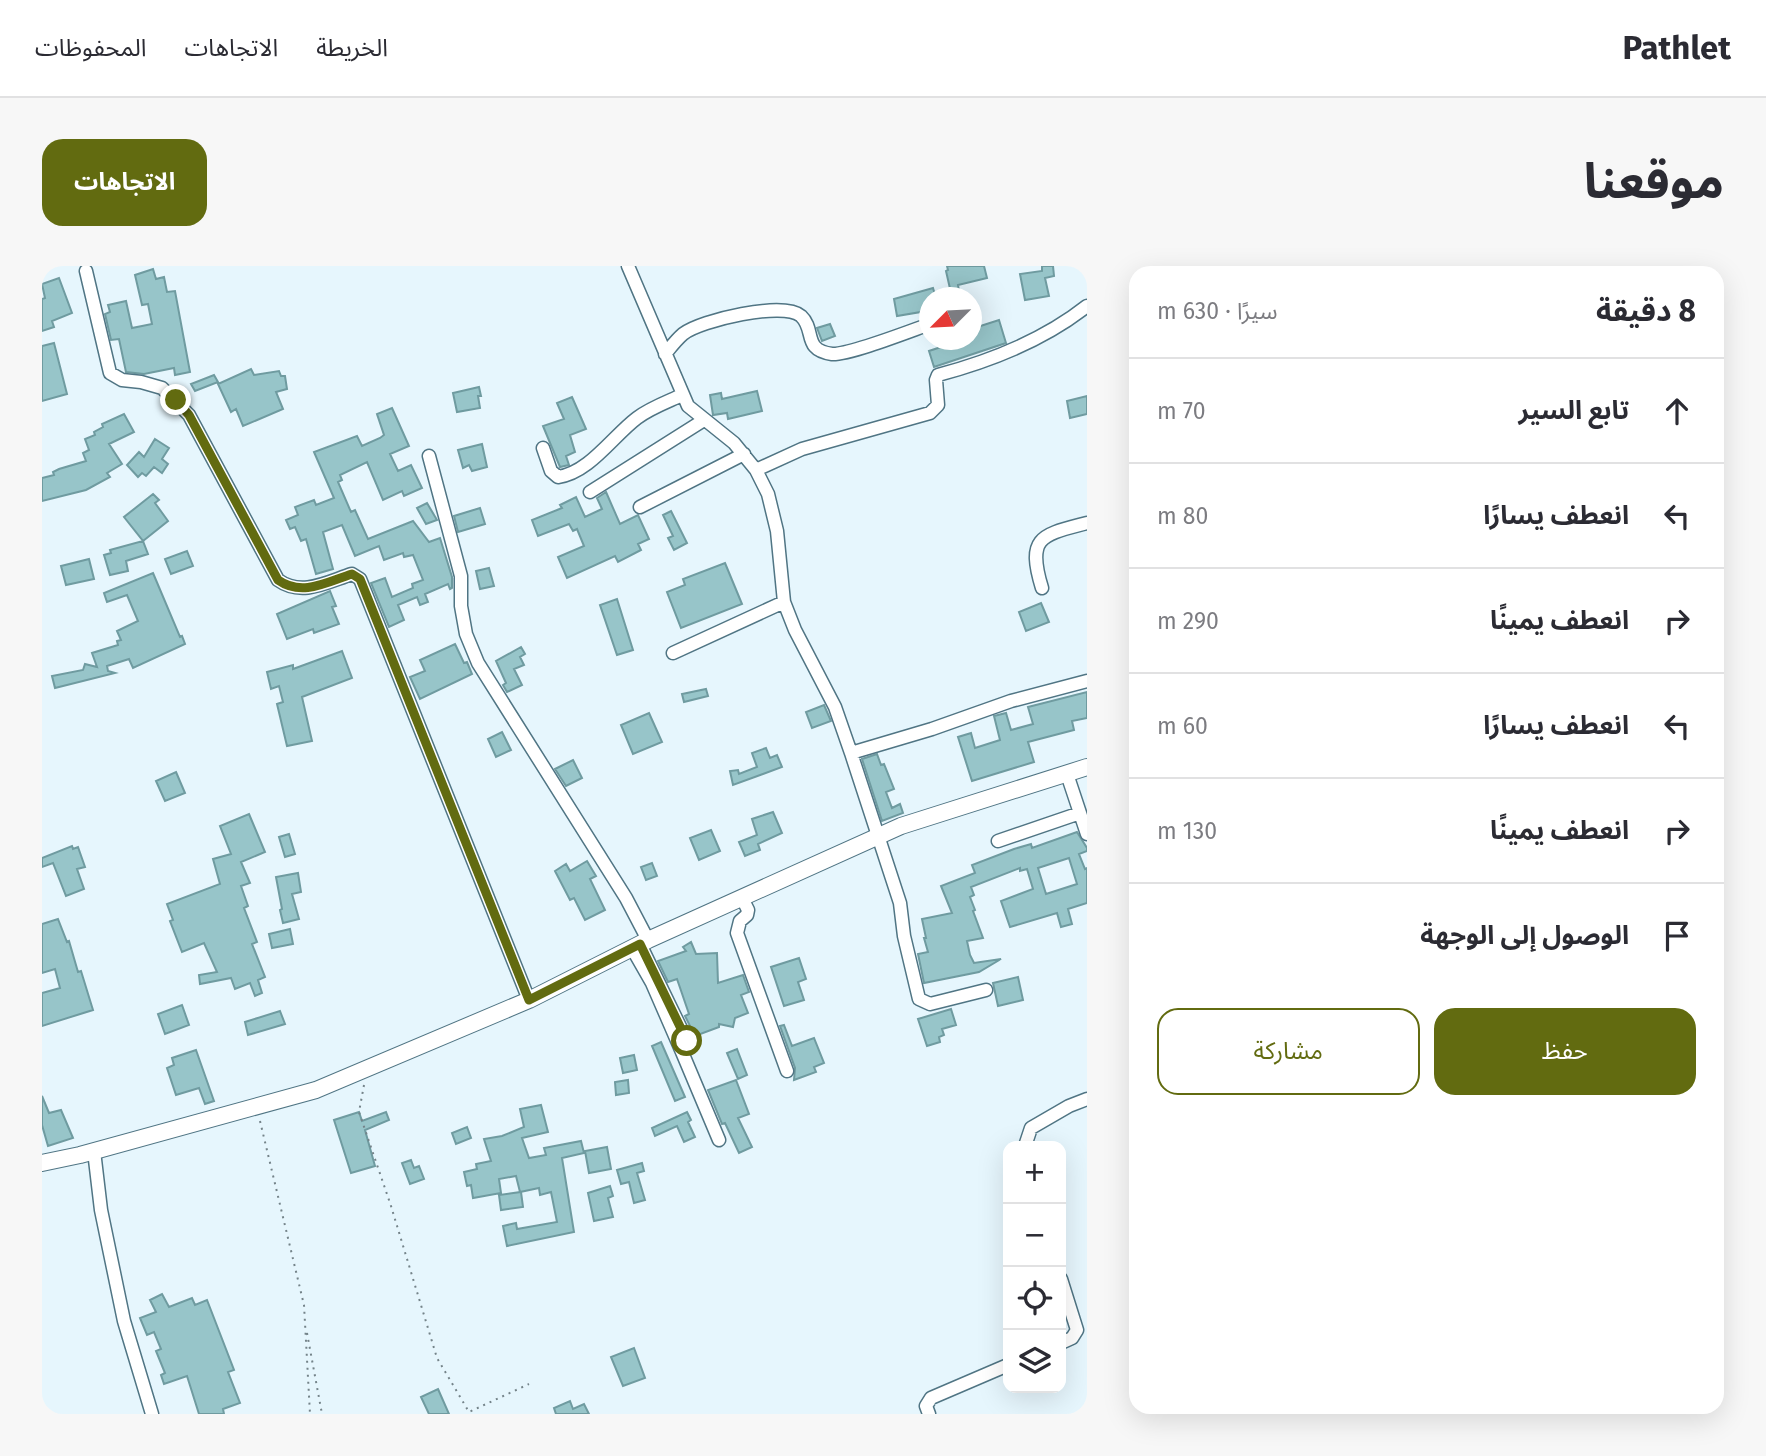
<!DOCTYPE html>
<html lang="ar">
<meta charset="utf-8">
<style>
body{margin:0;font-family:"Fira Sans","Noto Sans Arabic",sans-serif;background:#f7f7f7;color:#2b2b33;direction:rtl}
.controls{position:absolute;right:21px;bottom:21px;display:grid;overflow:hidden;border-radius:14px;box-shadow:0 7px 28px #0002}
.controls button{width:63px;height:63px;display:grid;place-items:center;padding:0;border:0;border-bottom:2px solid #e1e1e2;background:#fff;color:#2b2b33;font:35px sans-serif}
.compass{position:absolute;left:877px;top:21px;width:63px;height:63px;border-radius:50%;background:#fff;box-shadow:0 7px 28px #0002;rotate:246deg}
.stop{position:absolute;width:21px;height:21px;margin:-16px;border:5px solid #626b10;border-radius:50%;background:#fff}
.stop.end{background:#626b10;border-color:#fff;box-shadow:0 2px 7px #0008}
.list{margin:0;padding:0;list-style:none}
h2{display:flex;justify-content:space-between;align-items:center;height:91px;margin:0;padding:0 28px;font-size:30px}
h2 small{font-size:23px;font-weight:400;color:#7c7c81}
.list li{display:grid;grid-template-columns:46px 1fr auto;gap:21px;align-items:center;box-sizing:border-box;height:105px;padding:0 28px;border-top:2px solid #e1e1e2}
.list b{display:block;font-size:26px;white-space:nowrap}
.list em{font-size:23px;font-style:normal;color:#7c7c81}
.actions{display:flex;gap:14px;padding:21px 28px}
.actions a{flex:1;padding:16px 0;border:2px solid #626b10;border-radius:21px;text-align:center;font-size:24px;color:#626b10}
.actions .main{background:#626b10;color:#fff}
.icon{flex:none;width:38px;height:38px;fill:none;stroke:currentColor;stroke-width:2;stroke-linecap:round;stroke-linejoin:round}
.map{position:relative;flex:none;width:1045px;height:1148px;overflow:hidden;direction:ltr;border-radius:21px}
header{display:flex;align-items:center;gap:42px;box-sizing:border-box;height:98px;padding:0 35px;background:#fff;border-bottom:2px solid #e1e1e2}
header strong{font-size:33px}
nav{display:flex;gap:38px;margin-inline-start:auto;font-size:24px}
.intro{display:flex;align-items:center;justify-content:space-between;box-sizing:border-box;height:168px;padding:0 42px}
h1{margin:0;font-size:49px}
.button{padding:18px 32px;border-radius:21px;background:#626b10;color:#fff;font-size:24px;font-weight:700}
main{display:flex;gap:42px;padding:0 42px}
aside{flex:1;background:#fff;border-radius:21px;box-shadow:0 7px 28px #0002}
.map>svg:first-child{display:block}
.building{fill:#97c5c9;stroke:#6f9ba0;stroke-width:2;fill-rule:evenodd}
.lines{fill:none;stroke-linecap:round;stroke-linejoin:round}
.minor-casing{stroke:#507584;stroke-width:15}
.major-casing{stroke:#507584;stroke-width:18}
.path{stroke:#748389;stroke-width:2;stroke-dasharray:2 5;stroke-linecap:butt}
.minor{stroke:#fff;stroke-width:12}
.major{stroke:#fff;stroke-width:16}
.route{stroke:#626b10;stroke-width:9}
</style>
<header>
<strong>Pathlet</strong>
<nav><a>الخريطة</a><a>الاتجاهات</a><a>المحفوظات</a></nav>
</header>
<div class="intro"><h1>موقعنا</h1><a class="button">الاتجاهات</a></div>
<main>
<aside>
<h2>8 دقيقة<small>سيرًا · 630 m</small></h2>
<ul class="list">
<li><svg class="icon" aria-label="ahead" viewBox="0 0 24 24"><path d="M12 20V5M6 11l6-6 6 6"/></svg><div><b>تابع السير</b></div><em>70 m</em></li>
<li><svg class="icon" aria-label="left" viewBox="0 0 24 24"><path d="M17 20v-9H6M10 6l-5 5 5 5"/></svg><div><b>انعطف يسارًا</b></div><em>80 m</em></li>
<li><svg class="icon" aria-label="right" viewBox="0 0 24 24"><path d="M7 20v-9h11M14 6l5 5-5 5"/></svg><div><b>انعطف يمينًا</b></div><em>290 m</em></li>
<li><svg class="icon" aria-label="left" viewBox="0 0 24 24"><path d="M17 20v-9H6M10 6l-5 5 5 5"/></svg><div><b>انعطف يسارًا</b></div><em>60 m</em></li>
<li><svg class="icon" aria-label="right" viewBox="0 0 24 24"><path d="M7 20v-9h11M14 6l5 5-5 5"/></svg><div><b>انعطف يمينًا</b></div><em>130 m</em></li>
<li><svg class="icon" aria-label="arrive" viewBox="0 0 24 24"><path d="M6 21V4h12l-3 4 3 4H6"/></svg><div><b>الوصول إلى الوجهة</b></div></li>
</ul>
<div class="actions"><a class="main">حفظ</a><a>مشاركة</a></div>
</aside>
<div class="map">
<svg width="1045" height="1148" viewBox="0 0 1045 1148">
<rect width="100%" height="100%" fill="#e6f6fd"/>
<path class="building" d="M905 0H942L945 12 916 19 917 25 909 27 904 5 906 4Z
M1000 0H1011L1012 10 1003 12 1007 30 983 34 978 8 1000 5Z
M111 3 114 13 122 11 125 26 133 25 148 106 133 109 132 102 102 108 84 106 77 73 69 74 63 48 68 46 66 39 84 35 90 62 110 58 106 38 100 39 93 9Z
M17 12 30 47 10 55 12 61 0 65V33L3 32 0 18Z
M891 22 894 32H887V49L880 52 879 46 855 50 852 33Z
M957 54 964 77 892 101 887 85 920 74H929V63Z
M788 58 793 70 780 75 775 62Z
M12 77 25 128 0 135V80Z
M209 103 212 109 237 105 239 110H243L245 123 234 126 241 143 201 160 194 143 189 146 176 118Z
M172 109 176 116 153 125 149 118Z
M437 121 439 130H436L438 142 415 146 411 127Z
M715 125 720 145 686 153 685 147 671 149 668 129 679 127 680 133Z
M1045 130V148L1028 152 1025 135Z
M530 131 544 163 528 169 533 186 524 190 527 199 518 201 501 160 522 153 515 137Z
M350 142 367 180 348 188 356 205 369 199 380 222 362 230 360 225 341 234 325 196 298 209 300 214 296 216 309 246 313 244 326 273 371 255 387 276 398 272 410 311V322L408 323 406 318 383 328 386 336 378 339 375 331 356 339 362 354 347 361 329 317 343 312 350 331 371 322 370 318 381 314 371 289 362 291 361 287 342 294 337 280 313 290 300 259 281 266 291 303 274 308 264 273 259 275 253 261 248 263 244 254 256 249 253 241 272 234 274 239 292 232 272 186 315 170 320 180 338 172 342 169 335 148Z
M82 148 92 166 67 178 80 198 65 207 68 211 44 224 0 235V212L12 209 11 206 17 203 44 195 41 187 47 184 43 173 53 169 52 166 61 161 60 158Z
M113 173 127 182 120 193 126 198 120 207 112 201 104 210 100 207 96 211 85 199 97 186 102 191Z
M440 178 445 201 430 205 427 199 421 202 416 184Z
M564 226 578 258 596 249 607 273 596 278 599 284 576 296 573 290 525 312 516 291 542 280 535 263 531 265 527 258 496 270 490 254 520 242 518 239 534 231 543 251 560 243 555 232Z
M111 228 117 234 113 237 126 255 101 275 106 288 84 295 86 305 68 309 62 289 69 287 68 284 101 275 82 251Z
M385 237 395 254 384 258 375 242Z
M438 242 443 258 416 266 412 250Z
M629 245 645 277 632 284 626 272 631 270 621 249Z
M145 285 151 300 129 308 123 293Z
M47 293 52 313 24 319 19 300Z
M683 297 700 338 639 362 625 326 643 319 641 313Z
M447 302 452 320 438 323 434 305Z
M111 307 138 371 140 370 143 378 91 402 87 393 65 400 66 405 73 407 13 422 10 410 41 404 43 398 55 401 50 387 76 379 75 375 79 374 75 365 96 355 85 329 65 336 62 327Z
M288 325 294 340 290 341 297 358 272 367 271 363 245 373 235 348Z
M575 333 591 384 575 389 558 339Z
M999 337 1007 356 984 365 977 346Z
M413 378 422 397 425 396 430 408 378 433 368 411 383 405 378 394Z
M479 381 483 388 478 391 482 399 472 403 480 419 465 426 461 419 464 417 454 395Z
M300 385 310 412 260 431 270 475 245 480 235 438 241 436 237 420 229 423 225 406 251 399V403Z
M664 423 666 430 642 436 640 428Z
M1045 426V452L1030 455 1032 464 986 476 992 496 930 515 916 471 929 467 933 482 958 474 952 450 964 447 969 464 991 458 986 441Z
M782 439 789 455 770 462 764 446Z
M607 447 620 476 591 488 579 459Z
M460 466 469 484 454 491 446 473Z
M724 482 728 492 735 489 740 501 691 519 688 505 696 504 697 508 715 501 710 487Z
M835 488 839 499 842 498 852 523 844 526 850 542 858 538 861 547 840 555 820 493Z
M531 494 540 512 524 520 513 503Z
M134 506 143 527 123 535 114 515Z
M731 546 740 567 716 578 718 584 703 590 697 576 715 569 710 553Z
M207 548 223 586 199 596 208 617 199 620 206 640 202 642 215 676 210 678 223 711 216 714 220 727 213 730 208 717 193 723 189 712 158 718 157 709 175 706 162 677 140 686 128 655 131 654 125 638 178 618 171 593 189 588 178 560Z
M669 564 678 585 657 594 648 572Z
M1035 566 1045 582V585L1037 588 1043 603 1045 602V637L1026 643 1030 658 1019 661 1015 647 968 661 959 635 991 623 985 603 978 605V602L929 621 932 629 928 631 933 644 931 645 941 672 925 675 928 689 932 697 959 693 937 706 882 717 876 688 886 686 882 672H884L880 653 910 647 899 620 933 607 930 599 972 583 989 578 990 582ZM1027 592 1035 618 1004 628 996 602Z
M247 568 253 588 243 591 237 571Z
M30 580 31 583 36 581 43 601 35 603 42 623 24 630 11 597 0 601V592Z
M545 595 554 610 548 613 563 644 543 654 532 632 528 634 513 605 524 598 528 605Z
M610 597 615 610 604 614 599 601Z
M256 607 259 626 250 628 257 653 241 657 238 644 240 643 234 611Z
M16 653 25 676 27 675 36 706 39 705 51 744 0 760V727L18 722 13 703 0 707V658Z
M248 663 251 678 230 682 227 668Z
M649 676 654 688 675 687 676 717 701 709 707 726 699 729 706 747 693 752 691 761 677 758V761L653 770 643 750 647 748 635 713 626 716 616 695 644 685 641 681Z
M757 692 764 713 756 716 762 734 742 740 729 701Z
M976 711 981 734 956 740 951 717Z
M140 739 147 759 123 768 116 748Z
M909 743 914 759 900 763 902 769 897 771 898 776 885 780 876 753Z
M238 745 243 758 206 769 203 756Z
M742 759 750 780 772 772 782 797 772 801 774 806 752 814 753 802 738 760Z
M619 776 643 831 633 835 610 780Z
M695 783 705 809 696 813 685 787Z
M154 784 172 835 163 838 157 822 134 829 125 802 132 799 130 792Z
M592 789 595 804 581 807 578 792Z
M586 814 587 827 574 829 573 816Z
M694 814 707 848 696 852 710 881 697 887 683 857 680 858 666 824Z
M0 830 7 847 19 844 31 872 6 880 0 859Z
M499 839 506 866 480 872 487 892 504 889 502 882 539 875 542 887 520 892 532 966 465 980 461 960 474 957 475 963 515 956 509 926 498 929 497 922 478 926 474 910 457 913 459 927 431 932 429 919 425 920 422 906 435 903 434 898 449 895 442 873 460 870 482 861 478 843Z
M317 846 320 855 344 846 347 854 323 864 333 900 309 907 292 854Z
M645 846 649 854 646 856 653 871 642 876 635 860 613 870 610 862Z
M425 861 429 872 414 878 410 867Z
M565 881 569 903 547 907 543 885Z
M369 894 372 902 377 900 382 913 368 918 360 897Z
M600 897 602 905 595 907 603 934 592 937 587 916 579 918 575 904Z
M568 920 571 930 566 932 571 951 552 955 546 927Z
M479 926 481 941 459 944 457 929Z
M120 1028 127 1041 150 1032 153 1039 165 1034 192 1104 186 1106 198 1137 181 1143 182 1148H157L145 1110 122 1118 119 1109 123 1107 114 1085 119 1083 112 1066 105 1069 98 1052 114 1046 108 1034Z
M592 1082 603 1112 581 1120 569 1091Z
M396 1123 407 1148H387L379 1131Z
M528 1135 531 1143 542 1138 547 1148H514L512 1142Z"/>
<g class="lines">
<g class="minor-casing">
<path id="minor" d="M586 0 646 140 692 177 714 204 726 228 735 265 742 336 753 364 793 441 809 487
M44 5 68 107 80 114 99 116 120 122 147 149 236 314C260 331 285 316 310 308L318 313 487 734
M623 88C628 82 634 74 641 68 659 54 741 35 759 50 774 64 760 84 790 88 807 89 868 65 888 58
M501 182 509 205 516 211C547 207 571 170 595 152 608 142 625 136 640 129
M387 190 419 310V340L424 368 436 397 584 632 606 674
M714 204 760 183 888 147 896 139 894 114 896 109C949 95 1002 74 1045 40
M548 226 662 154
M598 241 702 188
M1000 322C984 270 1000 269 1045 257
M631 387 742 336
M1025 508 1045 568
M956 575 1038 547
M700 632 706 644 705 649 698 655 695 667 745 805
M590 682 610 717 640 786 646 779 645 775 598 678
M944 724 888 738 877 733 862 670 858 637 809 487 890 463 969 435 1045 415
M640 786 677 874
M983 880 989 862 1027 840 1045 833
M52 885 59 944 82 1055 110 1148
M1019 1013 1035 1064 1030 1072 1019 1077
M887 1148 884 1140 889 1132 966 1099"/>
</g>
<g class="major-casing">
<path id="major" d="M0 897 38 889 274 824 487 734 606 674 859 560 1045 501"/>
</g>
<path class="path" d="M322 819 317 846 349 940 395 1092 427 1146 487 1118
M218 855 262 1039 268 1148
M265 1067 280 1148"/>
<use href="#minor" class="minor"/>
<use href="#major" class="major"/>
</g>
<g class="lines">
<path class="route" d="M134 134 147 149 236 314C260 331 285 316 310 308L318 313 487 734 598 678 645 775"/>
</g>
</svg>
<div class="controls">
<button>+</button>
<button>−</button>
<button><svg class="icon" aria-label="locate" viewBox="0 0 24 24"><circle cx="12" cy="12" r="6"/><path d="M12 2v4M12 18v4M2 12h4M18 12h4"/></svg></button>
<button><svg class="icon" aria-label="layers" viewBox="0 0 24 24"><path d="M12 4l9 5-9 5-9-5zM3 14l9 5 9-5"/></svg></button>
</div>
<svg class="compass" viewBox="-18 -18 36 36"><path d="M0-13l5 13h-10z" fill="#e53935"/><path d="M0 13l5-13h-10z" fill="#7c7c81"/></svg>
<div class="stop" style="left:645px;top:775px"></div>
<div class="stop end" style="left:134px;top:134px"></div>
</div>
</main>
